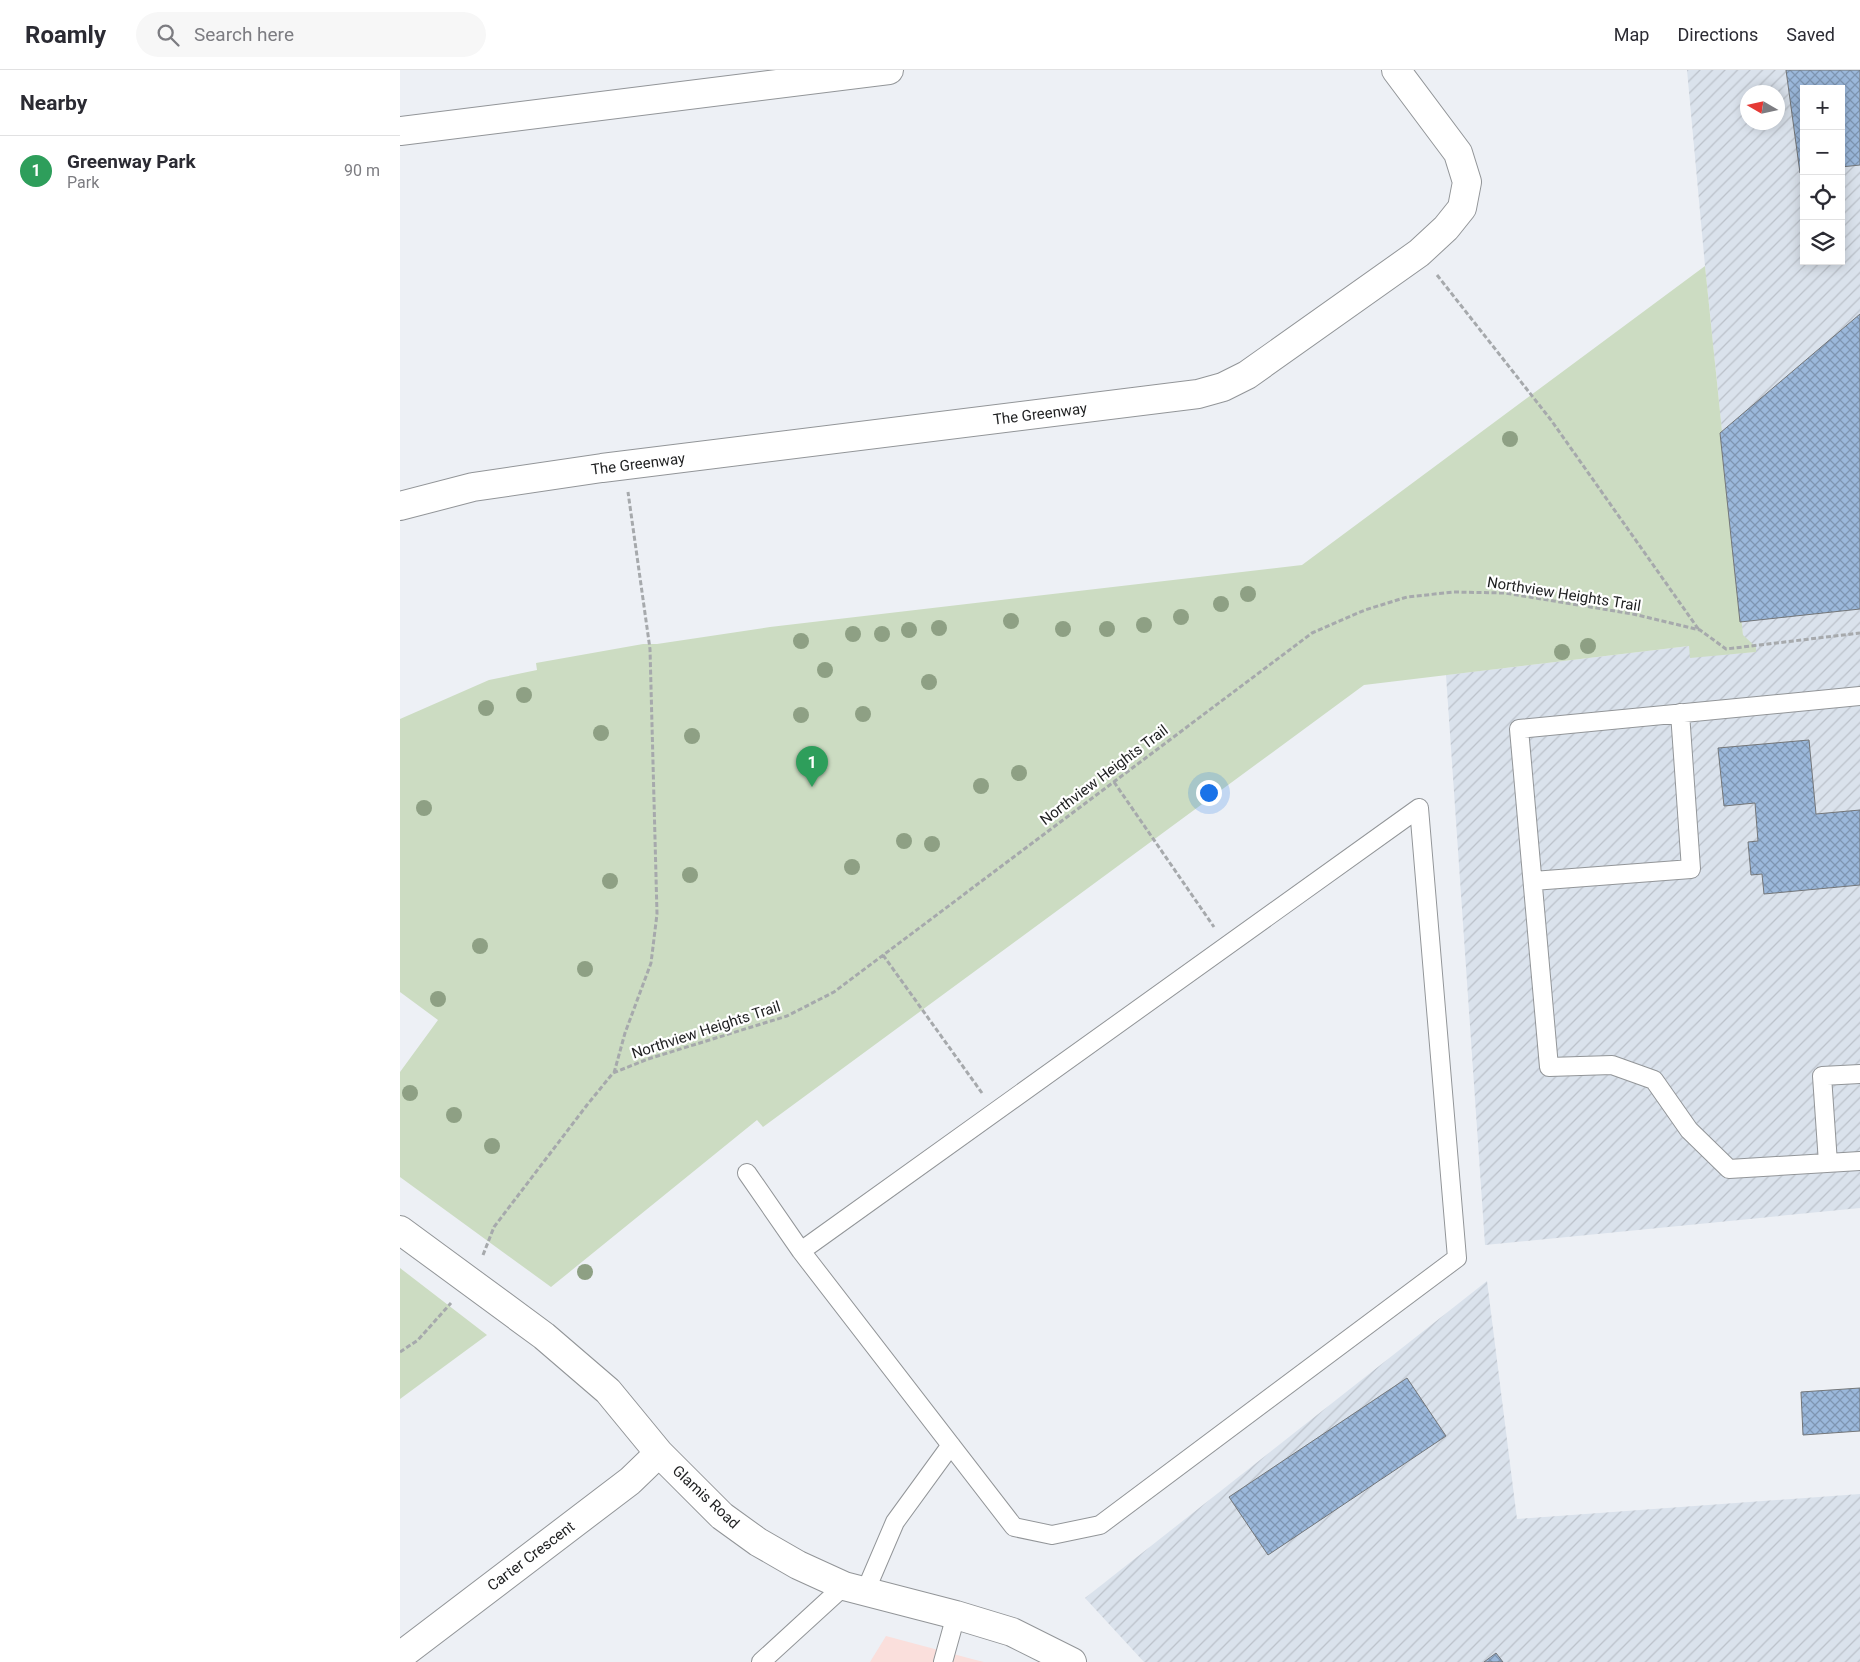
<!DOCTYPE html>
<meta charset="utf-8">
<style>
body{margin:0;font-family:Roboto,sans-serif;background:#f7f7f7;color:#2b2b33}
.controls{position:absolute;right:15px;top:15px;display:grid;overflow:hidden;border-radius:0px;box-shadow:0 2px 12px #0003}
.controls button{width:45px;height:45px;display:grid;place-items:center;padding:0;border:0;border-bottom:1px solid #e1e1e2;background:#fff;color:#2b2b33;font:25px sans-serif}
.compass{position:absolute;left:1340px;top:15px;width:45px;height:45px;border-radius:50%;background:#fff;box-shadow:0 2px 12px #0003;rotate:279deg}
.you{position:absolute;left:808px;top:722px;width:18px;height:18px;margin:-12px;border:4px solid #fff;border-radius:50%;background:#1a73e8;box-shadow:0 0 0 8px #1a73e833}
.badge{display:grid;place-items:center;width:32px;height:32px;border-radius:50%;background:#b45309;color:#fff;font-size:16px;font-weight:700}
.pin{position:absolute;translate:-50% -41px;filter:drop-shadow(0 1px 2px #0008)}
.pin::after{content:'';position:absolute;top:26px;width:18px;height:15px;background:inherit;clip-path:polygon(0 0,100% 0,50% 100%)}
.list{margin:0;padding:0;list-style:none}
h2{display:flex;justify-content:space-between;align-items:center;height:65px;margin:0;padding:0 20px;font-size:21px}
h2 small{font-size:16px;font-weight:400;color:#7c7c81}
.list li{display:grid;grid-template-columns:32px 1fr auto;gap:15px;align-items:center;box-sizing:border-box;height:70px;padding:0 20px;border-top:1px solid #e1e1e2}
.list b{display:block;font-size:19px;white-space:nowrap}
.list p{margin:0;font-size:16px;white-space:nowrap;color:#7c7c81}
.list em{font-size:16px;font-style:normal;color:#7c7c81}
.icon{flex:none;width:28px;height:28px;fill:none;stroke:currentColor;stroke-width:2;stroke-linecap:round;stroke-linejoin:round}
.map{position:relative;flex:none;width:1460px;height:1592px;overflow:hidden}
header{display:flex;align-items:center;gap:30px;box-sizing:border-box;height:70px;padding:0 25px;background:#fff;border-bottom:1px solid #e1e1e2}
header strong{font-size:24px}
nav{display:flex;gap:28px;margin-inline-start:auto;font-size:18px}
.search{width:350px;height:45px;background:#f7f7f7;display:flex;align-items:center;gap:12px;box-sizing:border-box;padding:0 18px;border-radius:28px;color:#7c7c81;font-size:19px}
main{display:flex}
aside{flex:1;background:#fff}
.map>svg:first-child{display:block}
.commercial{fill:#fadfdc}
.industrial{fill:url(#industrial-furrows);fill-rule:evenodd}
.park{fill:#ccdcc2}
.building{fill:url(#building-cross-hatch);stroke:#737679}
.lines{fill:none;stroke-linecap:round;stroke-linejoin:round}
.lane-casing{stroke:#929598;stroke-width:20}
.street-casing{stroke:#929598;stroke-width:30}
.path{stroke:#a6a9ac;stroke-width:3;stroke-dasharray:5 2.5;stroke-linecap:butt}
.lane{stroke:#fff;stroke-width:18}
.street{stroke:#fff;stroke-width:28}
.tree{fill:#8ea084}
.labels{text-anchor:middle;stroke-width:4.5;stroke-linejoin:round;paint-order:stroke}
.street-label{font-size:15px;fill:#1e1f20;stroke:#fff}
</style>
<header>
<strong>Roamly</strong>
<div class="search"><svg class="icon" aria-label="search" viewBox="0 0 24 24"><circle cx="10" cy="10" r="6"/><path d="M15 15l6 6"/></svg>Search here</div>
<nav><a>Map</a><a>Directions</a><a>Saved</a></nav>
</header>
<main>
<aside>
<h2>Nearby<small></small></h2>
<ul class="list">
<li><span class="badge" style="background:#2e9e5b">1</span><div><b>Greenway Park</b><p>Park</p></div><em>90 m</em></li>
</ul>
</aside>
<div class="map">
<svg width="1460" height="1592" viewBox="0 0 1460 1592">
<defs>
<pattern id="industrial-furrows" width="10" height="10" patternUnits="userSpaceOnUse" patternTransform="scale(1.25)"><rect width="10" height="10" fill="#dae2ec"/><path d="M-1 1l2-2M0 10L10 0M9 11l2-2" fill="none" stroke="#bbc1ca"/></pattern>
<pattern id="building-cross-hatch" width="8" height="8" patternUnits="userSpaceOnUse" patternTransform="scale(1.25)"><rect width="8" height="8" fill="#9bb8db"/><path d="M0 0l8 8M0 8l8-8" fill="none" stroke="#7e95b1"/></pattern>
</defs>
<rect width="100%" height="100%" fill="#edf0f5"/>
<path class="commercial" d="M486 1566 572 1589 584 1592H470Z"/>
<path class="industrial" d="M1287 0H1460V1138L1085 1175 1046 605 1289 576 1291 587 1356 582V577L1343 566 1305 196ZM1404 19H1441V191H1404ZM1348 22H1378V52H1348Z
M1087 1211 1117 1449 1460 1424V1592H744L685 1528Z"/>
<path class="park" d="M1305 196 1343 565 1356 577V582L1290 588 1289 576 964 615 363 1057 357 1050 151 1217 0 1107V1002L38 950 0 922V649L89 610 137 600 136 593 243 574H257L370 557 902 495Z
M0 1198 87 1265 0 1329Z"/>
<path class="building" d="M1386 0H1460V95L1441 97V19H1404V102L1400 103Z
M1460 244V539L1340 552 1320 363Z
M1409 670 1416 744 1460 740V815L1364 824 1362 804 1351 805 1348 772 1358 771 1355 733 1324 736 1318 678Z
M1007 1308 1046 1366 868 1485 829 1427Z
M1460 1318V1361L1403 1365 1401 1322Z
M1096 1583 1103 1592H1084Z"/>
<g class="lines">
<g class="lane-casing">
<path id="lane" d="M1460 626 1119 659 1149 997 1212 995 1254 1010 1289 1060 1329 1099 1460 1091
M1133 811 1291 799 1280 643
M1428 1093 1422 1006 1460 1004
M347 1103 401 1181 614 1457 652 1465 700 1455 1057 1188 1019 738
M401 1181 1019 738
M465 1522 495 1452 551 1375
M361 1592 444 1516
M543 1592 556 1545"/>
</g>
<g class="street-casing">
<path id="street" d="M0 61 489 0
M0 436 73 417 202 398 798 324 823 317 847 305 1019 183 1046 158 1062 138 1067 112 1058 83 996 0
M0 1160 144 1266 208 1321 259 1383 322 1446 358 1472 398 1495 444 1516 556 1545 612 1562 672 1592
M0 1586 230 1411 259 1383"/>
</g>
<path class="path" d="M1037 205 1151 350 1299 560
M714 712 814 857
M483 885 582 1023
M214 1003 225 963 251 893 257 844 250 579 228 422
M83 1185 94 1157 187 1035 213 1003 248 989 387 946 434 922 912 563 965 540 1007 527 1054 522 1105 523 1233 544 1300 560 1326 579 1460 563
M0 1282 18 1270 51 1233"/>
<use href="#lane" class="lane"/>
<use href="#street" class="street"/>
</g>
<g class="tree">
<circle cx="1110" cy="369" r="8"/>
<circle cx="848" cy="524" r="8"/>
<circle cx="821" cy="534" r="8"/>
<circle cx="781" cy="547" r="8"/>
<circle cx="611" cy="551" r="8"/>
<circle cx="744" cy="555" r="8"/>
<circle cx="539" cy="558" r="8"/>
<circle cx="663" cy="559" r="8"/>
<circle cx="707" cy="559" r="8"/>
<circle cx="509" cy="560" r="8"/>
<circle cx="453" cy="564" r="8"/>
<circle cx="482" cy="564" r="8"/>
<circle cx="401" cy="571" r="8"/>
<circle cx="1188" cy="576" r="8"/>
<circle cx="1162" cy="582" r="8"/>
<circle cx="425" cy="600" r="8"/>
<circle cx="529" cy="612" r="8"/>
<circle cx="124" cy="625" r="8"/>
<circle cx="86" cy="638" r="8"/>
<circle cx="463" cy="644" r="8"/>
<circle cx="401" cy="645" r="8"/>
<circle cx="201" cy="663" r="8"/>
<circle cx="292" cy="666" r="8"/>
<circle cx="619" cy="703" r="8"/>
<circle cx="581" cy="716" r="8"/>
<circle cx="24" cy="738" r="8"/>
<circle cx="504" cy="771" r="8"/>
<circle cx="532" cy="774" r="8"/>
<circle cx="452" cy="797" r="8"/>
<circle cx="290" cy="805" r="8"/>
<circle cx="210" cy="811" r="8"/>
<circle cx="80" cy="876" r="8"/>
<circle cx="185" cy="899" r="8"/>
<circle cx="38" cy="929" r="8"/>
<circle cx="10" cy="1023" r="8"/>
<circle cx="54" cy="1045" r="8"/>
<circle cx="92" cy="1076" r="8"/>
<circle cx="185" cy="1202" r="8"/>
</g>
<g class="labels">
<g class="street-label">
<text transform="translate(640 344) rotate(-7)" y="5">The Greenway</text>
<text transform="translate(238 394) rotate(-7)" y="5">The Greenway</text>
<text transform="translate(1164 524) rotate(9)" y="5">Northview Heights Trail</text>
<text transform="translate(704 705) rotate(-37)" y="5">Northview Heights Trail</text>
<text transform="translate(306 960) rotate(-18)" y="5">Northview Heights Trail</text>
<text transform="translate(306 1427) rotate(43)" y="5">Glamis Road</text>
<text transform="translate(131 1486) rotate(-37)" y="5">Carter Crescent</text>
</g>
</g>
</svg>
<div class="controls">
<button>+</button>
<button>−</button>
<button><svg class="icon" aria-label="locate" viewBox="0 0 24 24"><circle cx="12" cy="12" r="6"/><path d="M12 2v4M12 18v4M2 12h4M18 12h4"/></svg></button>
<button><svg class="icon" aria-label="layers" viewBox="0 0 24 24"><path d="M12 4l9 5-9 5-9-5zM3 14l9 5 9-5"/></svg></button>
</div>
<svg class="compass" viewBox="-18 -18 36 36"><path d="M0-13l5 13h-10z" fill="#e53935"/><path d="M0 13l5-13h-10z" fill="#7c7c81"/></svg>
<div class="you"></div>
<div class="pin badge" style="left:412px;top:717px;background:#2e9e5b">1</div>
</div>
</main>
